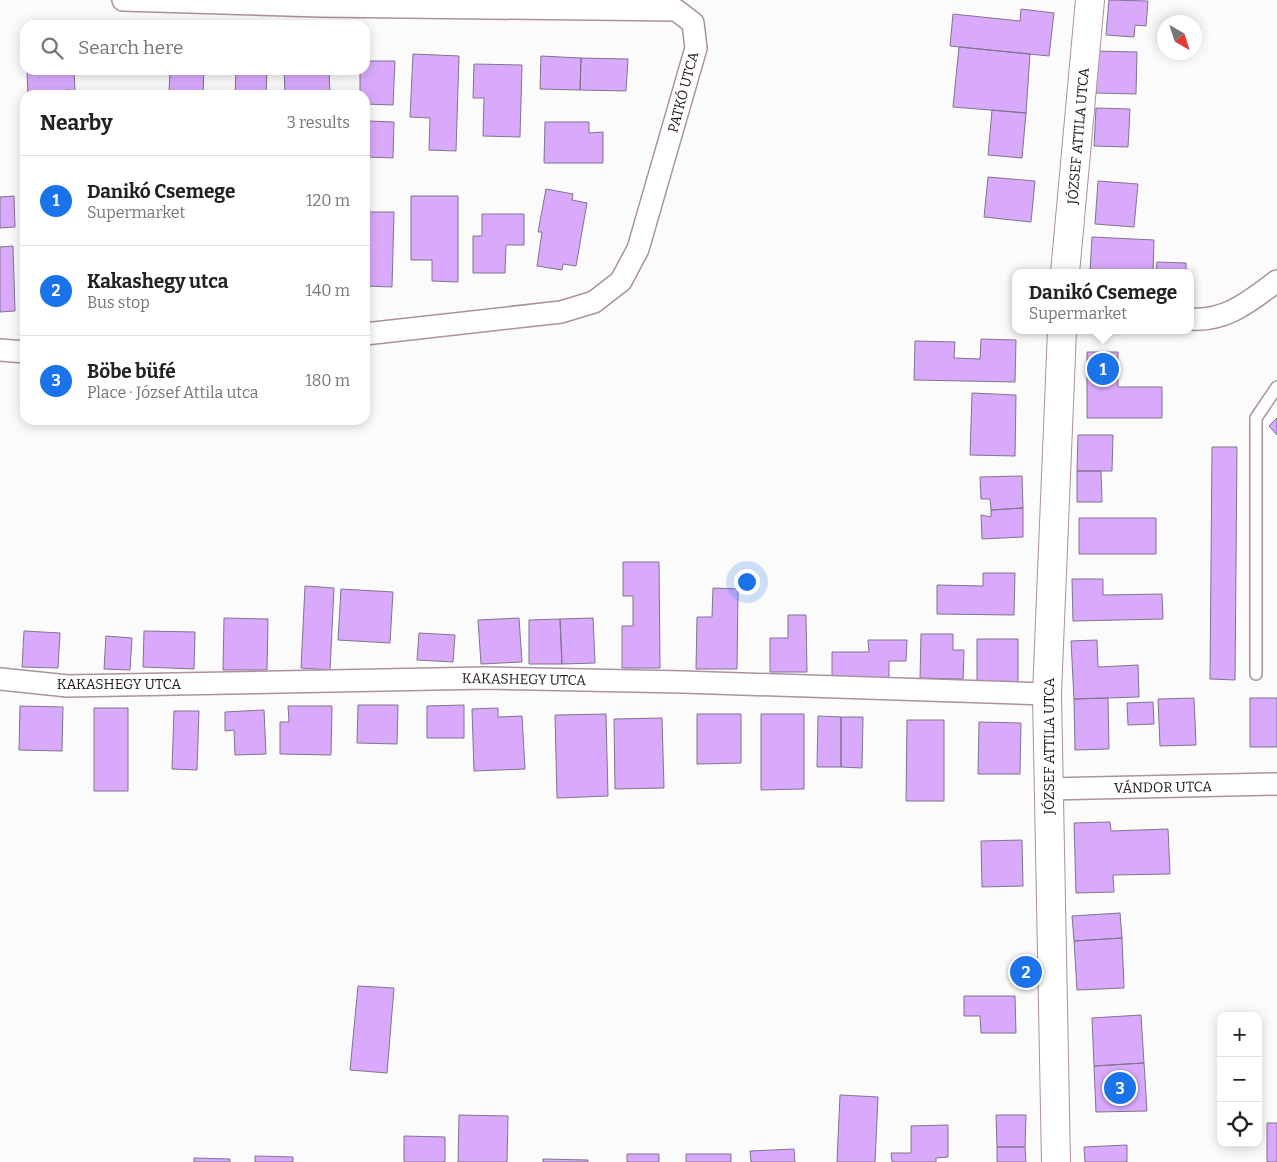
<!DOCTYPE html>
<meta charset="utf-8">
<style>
body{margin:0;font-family:Bitter,serif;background:#f6f6f6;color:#222}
.controls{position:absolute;right:15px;bottom:15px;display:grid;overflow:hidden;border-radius:10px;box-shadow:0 2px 12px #0003}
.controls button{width:45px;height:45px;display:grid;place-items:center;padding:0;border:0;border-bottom:1px solid #e0e0e0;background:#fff;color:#222;font:25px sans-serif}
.compass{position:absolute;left:1157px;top:15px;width:45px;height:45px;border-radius:50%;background:#fff;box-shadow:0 2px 12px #0003;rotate:141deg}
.you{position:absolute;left:746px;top:581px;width:18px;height:18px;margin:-12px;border:4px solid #fff;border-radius:50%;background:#1a73e8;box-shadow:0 0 0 8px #1a73e833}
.badge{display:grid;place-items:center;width:32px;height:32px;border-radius:50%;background:#1a73e8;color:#fff;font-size:16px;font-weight:700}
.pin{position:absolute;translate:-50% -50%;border:2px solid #fff;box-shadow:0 1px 5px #0006}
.popup{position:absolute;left:1012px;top:269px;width:182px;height:65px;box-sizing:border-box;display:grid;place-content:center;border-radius:10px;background:#fff;filter:drop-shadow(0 1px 4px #0005);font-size:16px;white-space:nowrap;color:#767676}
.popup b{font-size:19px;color:#222}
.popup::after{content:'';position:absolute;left:50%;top:100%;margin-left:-10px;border:10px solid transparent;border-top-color:#fff}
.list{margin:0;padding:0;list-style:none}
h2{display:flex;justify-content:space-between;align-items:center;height:65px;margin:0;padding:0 20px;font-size:21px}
h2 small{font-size:16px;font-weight:400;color:#767676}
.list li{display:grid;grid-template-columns:32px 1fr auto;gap:15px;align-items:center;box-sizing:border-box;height:90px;padding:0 20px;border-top:1px solid #e0e0e0}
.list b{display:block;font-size:19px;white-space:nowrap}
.list p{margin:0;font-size:16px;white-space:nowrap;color:#767676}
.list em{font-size:16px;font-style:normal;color:#767676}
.icon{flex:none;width:28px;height:28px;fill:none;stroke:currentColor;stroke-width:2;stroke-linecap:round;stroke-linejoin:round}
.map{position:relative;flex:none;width:1277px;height:1162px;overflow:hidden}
.search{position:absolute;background:#fff;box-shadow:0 2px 12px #0003;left:20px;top:20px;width:350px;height:55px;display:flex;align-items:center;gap:12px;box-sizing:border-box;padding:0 18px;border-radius:15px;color:#767676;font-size:19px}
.panel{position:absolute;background:#fff;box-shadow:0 2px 12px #0003;left:20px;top:90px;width:350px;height:335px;border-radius:15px}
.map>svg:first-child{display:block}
.building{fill:#d9aafc;stroke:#81738d}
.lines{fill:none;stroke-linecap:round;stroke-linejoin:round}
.lane-casing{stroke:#ac90a3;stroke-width:14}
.street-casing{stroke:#ac90a3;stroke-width:24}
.secondary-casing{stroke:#ac90a3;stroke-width:30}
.lane{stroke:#fff;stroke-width:11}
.street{stroke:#fff;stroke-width:21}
.secondary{stroke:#fff;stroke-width:28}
.labels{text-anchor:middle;stroke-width:4.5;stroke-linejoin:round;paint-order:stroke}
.street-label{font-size:14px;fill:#20161d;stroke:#fff}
</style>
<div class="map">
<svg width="1277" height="1162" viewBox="0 0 1277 1162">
<rect width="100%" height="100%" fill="#fbfbfb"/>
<path class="building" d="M1109 0 1148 1 1146 26 1135 25 1134 37 1106 35Z
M1021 9 1054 13 1049 56 950 46 953 14 1020 21Z
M959 47 1030 54 1026 113 953 107Z
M1097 51 1137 52 1136 94 1096 93Z
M413 54 459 56 456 151 429 150 430 118 410 117Z
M541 56 581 58 580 90 540 89Z
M581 58 628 59 626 91 580 90Z
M365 61H395L393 105 365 104V95H360V70H365Z
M474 64 522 65 520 137 483 136 484 98H473Z
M33 70H74L75 91 67 90V95H28L27 71Z
M170 70H204L203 94 169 93Z
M236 70H267L266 95H235Z
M284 70H329L330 95H285Z
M1096 108 1130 109 1128 147 1094 146Z
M992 110 1026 113 1022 158 988 155Z
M368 121 394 122 393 158 367 157Z
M545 122H589V133L603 132V163H544Z
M988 177 1035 181 1031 222 984 217Z
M1098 181 1138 184 1134 227 1095 224Z
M546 189 573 194 572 200 587 203 576 266 563 264 562 270 537 266 542 232H538Z
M14 196 15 227 0 228V197Z
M411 196H458V282L432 281V260H411Z
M365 212H394L392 287 365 286Z
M482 214H524V245H506L505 273H473V236H482Z
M1092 237 1154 240 1153 273H1090Z
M13 246 15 311 0 312V247Z
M1157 262 1186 263V273H1156Z
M981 339 1016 340 1015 382 914 380 915 341 955 342 954 358 980 359Z
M1087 352H1118V387H1162V418H1087Z
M972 393 1016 395 1015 456 970 455Z
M1277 418V435L1269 426Z
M1078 435H1113L1112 471H1077Z
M1212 447H1237L1235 680 1210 679Z
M1077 471H1101L1102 502H1077Z
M1022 476 1023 508 991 510 990 499H981L980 477Z
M1023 508V537L982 539 981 515 991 517V510Z
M1079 518H1156V554H1079Z
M623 562H659L660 668H622V626H633V596H623Z
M983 573H1015L1014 615 937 614V585L983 586Z
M1072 579H1103V595L1162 594 1163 619 1073 621Z
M305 586 334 588 330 670 301 668Z
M713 588 738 589 737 669H696L697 617H712Z
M341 589 393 592 390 643 338 640Z
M788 615H806L807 672H770V638H788Z
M224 618 268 619 267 670H223Z
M519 618 522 662 481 664 478 620Z
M593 618 595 663 562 664 560 619Z
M560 619 562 664H529V620Z
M24 631 60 633 58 668 22 667Z
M144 631 195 632 194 669 143 667Z
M419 633 455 635 453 662 417 660Z
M921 634H953V650H964L963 679 920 678Z
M106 636 132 638 130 670 104 669Z
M977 639H1018V682H977Z
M868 640H907L906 661H889V679L832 678V652H869Z
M1097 640 1098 667 1138 665 1139 697 1074 699 1071 641Z
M1108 698 1109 749 1075 750 1074 699Z
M1194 698 1196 745 1160 746 1158 699Z
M1250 698H1277V747H1250Z
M1153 702 1154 724 1128 725 1127 703Z
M358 705H398L397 744 357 743Z
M464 705V738H427V706Z
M20 706 63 707 62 751 19 750Z
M288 706H332L331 755 280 754V722H289Z
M94 708H128V791H94Z
M498 708V717L522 716 525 769 474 771 472 709Z
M264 710 266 754 235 755 234 730 225 731V712Z
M174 711H199L197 770 172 769Z
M606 714 608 796 557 798 555 715Z
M697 714H741V763L697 764Z
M761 714H804V789L761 790Z
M818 716 841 717V767H817Z
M841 717H863L862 768 841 767Z
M662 718 664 788 615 789 614 719Z
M907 720H944V801H906Z
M979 722 1021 723 1020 774H978Z
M1110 822 1111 831 1168 829 1170 874 1113 875 1114 892 1076 893 1074 823Z
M1022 840 1023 886 982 887 981 841Z
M1120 913 1122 938 1074 941 1072 916Z
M1122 938 1124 988 1077 990 1074 941Z
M358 986 394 988 387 1073 350 1070Z
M964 996H1015L1016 1033H981L980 1016H964Z
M1141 1015 1144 1063 1094 1066 1092 1018Z
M1144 1063 1147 1111 1096 1112 1094 1066Z
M840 1095 878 1097 875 1162H837Z
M459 1115 508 1116 507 1162H458Z
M996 1115H1026L1025 1147H997Z
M1267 1123H1277V1162H1267Z
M948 1125V1157L936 1158V1162H892L891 1153H911V1126Z
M404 1136 445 1137V1162H404Z
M1127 1145V1162H1085L1084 1147Z
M997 1147H1025L1026 1162H997Z
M794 1149 795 1162H751L750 1151Z
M627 1154H659V1162H627Z
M686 1154H731V1162H686Z
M255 1156 293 1157V1162H255Z
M194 1158 230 1159V1162H194Z
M543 1159 588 1160V1162H543Z"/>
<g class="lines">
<g class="lane-casing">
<path id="lane" d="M1256 674V418L1277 387"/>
</g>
<g class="street-casing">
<path id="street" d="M123 0 319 6 676 10 693 23 696 48 638 249 621 281 594 302 561 312 365 334
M1190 319C1226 322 1250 301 1277 281
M0 350 25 352
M0 679 68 686 486 678 683 682 1047 694
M1048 789 1277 784"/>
</g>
<g class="secondary-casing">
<path id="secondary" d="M1065 273 1090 0
M1056 1162 1047 694 1062 330"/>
</g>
<use href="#lane" class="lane"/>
<use href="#street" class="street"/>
<use href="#secondary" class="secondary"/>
</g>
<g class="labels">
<g class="street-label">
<text transform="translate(683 92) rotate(-75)" y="5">PATKÓ UTCA</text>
<text transform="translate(1078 136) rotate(-85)" y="5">JÓZSEF ATTILA UTCA</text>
<text transform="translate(524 679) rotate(1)" y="5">KAKASHEGY UTCA</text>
<text x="119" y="689">KAKASHEGY UTCA</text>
<text transform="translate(1049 746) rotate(-90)" y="5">JÓZSEF ATTILA UTCA</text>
<text transform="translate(1163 787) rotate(-1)" y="5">VÁNDOR UTCA</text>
</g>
</g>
</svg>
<div class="controls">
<button>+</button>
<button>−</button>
<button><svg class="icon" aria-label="locate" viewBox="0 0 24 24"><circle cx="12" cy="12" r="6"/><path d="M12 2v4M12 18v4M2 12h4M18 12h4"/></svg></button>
</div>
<svg class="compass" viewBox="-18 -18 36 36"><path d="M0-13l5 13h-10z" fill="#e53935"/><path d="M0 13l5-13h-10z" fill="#767676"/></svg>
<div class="you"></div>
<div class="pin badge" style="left:1103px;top:369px">1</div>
<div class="popup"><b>Danikó Csemege</b>Supermarket</div>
<div class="pin badge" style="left:1026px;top:972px">2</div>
<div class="pin badge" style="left:1120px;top:1088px">3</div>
<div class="search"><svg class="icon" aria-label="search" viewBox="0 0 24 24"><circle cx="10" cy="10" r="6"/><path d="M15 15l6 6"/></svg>Search here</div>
<section class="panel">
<h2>Nearby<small>3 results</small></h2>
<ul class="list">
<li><span class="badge">1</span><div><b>Danikó Csemege</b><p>Supermarket</p></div><em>120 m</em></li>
<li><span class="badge">2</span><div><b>Kakashegy utca</b><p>Bus stop</p></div><em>140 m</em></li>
<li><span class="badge">3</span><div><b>Böbe büfé</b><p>Place · József Attila utca</p></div><em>180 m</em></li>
</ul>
</section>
</div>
